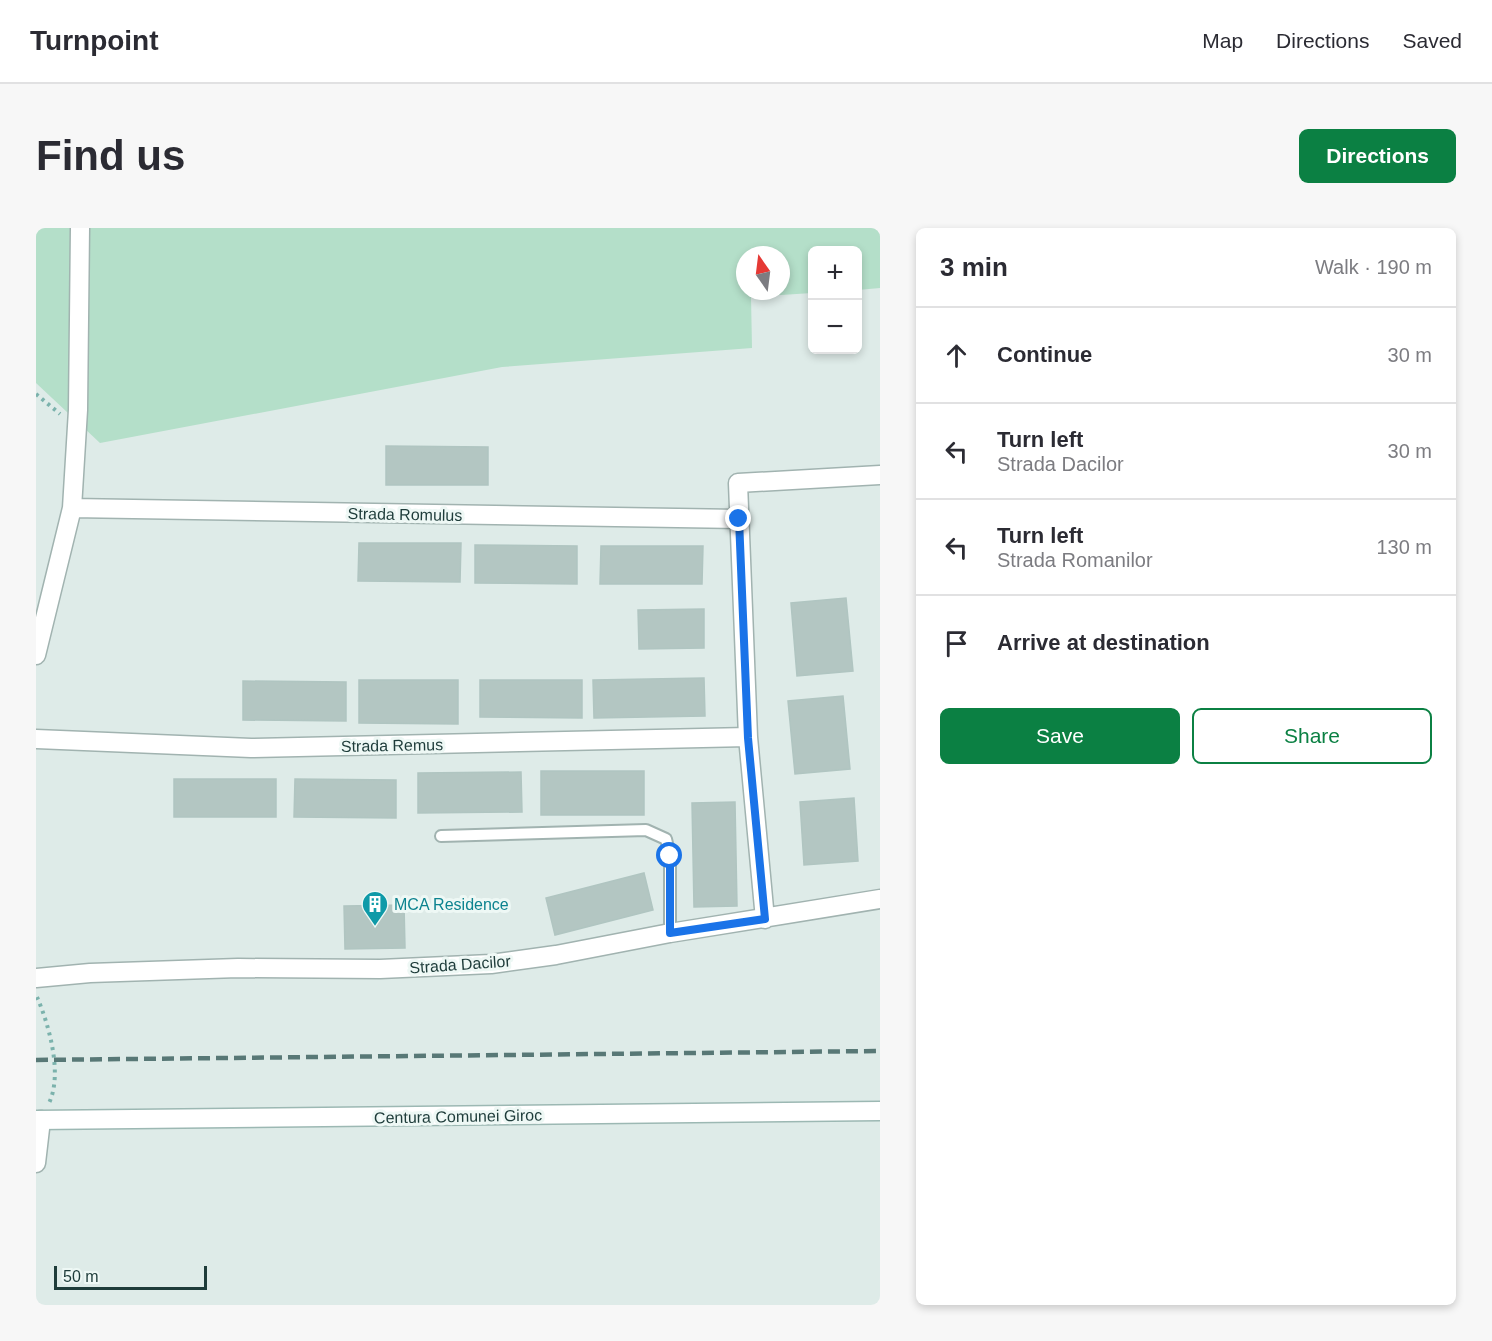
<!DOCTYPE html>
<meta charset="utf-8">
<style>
body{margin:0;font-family:Arial,sans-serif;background:#f7f7f7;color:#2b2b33}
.controls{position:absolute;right:18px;top:18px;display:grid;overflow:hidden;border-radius:9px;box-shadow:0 3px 9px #0003}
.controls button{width:54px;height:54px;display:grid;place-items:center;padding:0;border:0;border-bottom:2px solid #e1e1e2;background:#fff;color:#2b2b33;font:30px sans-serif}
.compass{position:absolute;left:700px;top:18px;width:54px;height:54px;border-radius:50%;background:#fff;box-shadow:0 3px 9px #0003;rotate:346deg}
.scale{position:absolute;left:18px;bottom:15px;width:153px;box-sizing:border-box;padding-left:6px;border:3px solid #1e3c3a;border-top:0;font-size:16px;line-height:21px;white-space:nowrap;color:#1e3c3a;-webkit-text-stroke:4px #eef8f5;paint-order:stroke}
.stop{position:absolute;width:18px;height:18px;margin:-14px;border:4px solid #1a73e8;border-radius:50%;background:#fff}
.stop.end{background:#1a73e8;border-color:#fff;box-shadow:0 2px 6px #0008}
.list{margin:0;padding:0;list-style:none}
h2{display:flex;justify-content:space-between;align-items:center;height:78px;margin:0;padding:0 24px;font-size:26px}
h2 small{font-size:20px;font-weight:400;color:#7c7c81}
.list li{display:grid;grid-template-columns:39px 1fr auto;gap:18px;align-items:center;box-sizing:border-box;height:96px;padding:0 24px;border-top:2px solid #e1e1e2}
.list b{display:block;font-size:22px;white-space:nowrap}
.list p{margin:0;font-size:20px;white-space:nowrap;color:#7c7c81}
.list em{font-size:20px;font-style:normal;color:#7c7c81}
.actions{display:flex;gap:12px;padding:18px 24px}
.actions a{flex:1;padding:14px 0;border:2px solid #0b8043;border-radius:9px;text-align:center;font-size:21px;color:#0b8043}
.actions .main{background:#0b8043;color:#fff}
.icon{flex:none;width:33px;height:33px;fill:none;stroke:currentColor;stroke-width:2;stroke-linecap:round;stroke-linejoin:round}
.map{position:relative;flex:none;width:844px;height:1077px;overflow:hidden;border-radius:9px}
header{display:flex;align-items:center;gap:36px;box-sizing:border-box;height:84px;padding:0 30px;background:#fff;border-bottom:2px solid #e1e1e2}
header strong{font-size:28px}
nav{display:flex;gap:33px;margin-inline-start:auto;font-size:21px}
.intro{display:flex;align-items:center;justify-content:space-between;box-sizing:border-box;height:144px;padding:0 36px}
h1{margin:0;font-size:42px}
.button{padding:15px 27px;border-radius:9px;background:#0b8043;color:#fff;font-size:21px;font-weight:700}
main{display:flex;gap:36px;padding:0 36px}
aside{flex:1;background:#fff;border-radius:9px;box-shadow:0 3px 9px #0003}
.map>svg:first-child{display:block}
.green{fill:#b4dfc9;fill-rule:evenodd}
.building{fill:#b3c6c2;stroke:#b0c5c1;stroke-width:1.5}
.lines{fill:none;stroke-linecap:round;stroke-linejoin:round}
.lane-casing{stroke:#a1b3b0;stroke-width:14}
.street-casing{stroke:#a1b3b0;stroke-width:21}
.secondary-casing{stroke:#9cb8b3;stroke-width:21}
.path{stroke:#7bb2ac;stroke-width:4;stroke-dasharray:3 4.5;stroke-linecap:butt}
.lane{stroke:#fff;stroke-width:10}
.street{stroke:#fff;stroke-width:18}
.secondary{stroke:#fff;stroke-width:18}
.rail{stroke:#587876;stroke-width:4.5;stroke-dasharray:12 6;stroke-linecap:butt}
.route{stroke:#1a73e8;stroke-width:8}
.labels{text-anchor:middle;stroke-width:6;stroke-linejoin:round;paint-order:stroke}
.street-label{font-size:16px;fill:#1e3c3a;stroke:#eef8f5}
.culture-label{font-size:16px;fill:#0d838f;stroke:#eef8f5;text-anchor:start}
</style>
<header>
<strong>Turnpoint</strong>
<nav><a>Map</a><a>Directions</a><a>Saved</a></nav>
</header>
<div class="intro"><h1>Find us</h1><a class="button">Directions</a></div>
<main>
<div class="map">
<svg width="844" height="1077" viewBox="0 0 844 1077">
<rect width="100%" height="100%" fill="#deebe8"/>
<path class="green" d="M0 0H844V60L822 62V22H776V65L715 69 716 120 466 139 64 215 0 155ZM709 27H745V63H709Z"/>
<path class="building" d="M350 218 452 219V257H350Z
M323 315H425L424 354 322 353Z
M439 317 541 318V356L439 355Z
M565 318H667L666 356H564Z
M810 370 817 443 761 448 755 375Z
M668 381V420L603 421 602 382Z
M668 450 669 488 558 490 557 452Z
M323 452H422V496L323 495Z
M444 452H546V490L444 489Z
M207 453 310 454V493L207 492Z
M807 468 814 541 759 546 752 473Z
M505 543H608V587H505Z
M485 544 486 584 382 585V545Z
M138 551H240V589H138Z
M259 551 360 552V590L258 589Z
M818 570 822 633 768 637 764 574Z
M699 574 701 678 658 679 656 575Z
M608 645 617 682 519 707 510 670Z
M368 677 369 720 309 721 308 678Z"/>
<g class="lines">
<g class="lane-casing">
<path id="lane" d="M405 608 610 602 630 611 634 628V705"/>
</g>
<g class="street-casing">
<path id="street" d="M36 280 703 291
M0 427 36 280 42 182 44 0
M0 511 215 520 712 509
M729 691 712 509 702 255 844 247
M0 750 54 745 202 740 344 741 455 736 520 727 634 705 844 671
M0 935 5 892"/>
</g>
<g class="secondary-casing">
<path id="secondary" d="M0 892 844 883"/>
</g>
<path class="path" d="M0 166 24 186
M1 769C13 797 27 846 13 875"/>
<use href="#lane" class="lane"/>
<use href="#street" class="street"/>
<use href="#secondary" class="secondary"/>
<path class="rail" d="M0 832 844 823"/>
</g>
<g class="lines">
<path class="route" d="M634 628V705L729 691 712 510 703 291"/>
</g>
<defs>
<g id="building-pin" transform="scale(1.35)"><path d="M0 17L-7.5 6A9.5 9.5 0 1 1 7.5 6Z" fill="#0f9aa8" stroke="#eef8f5"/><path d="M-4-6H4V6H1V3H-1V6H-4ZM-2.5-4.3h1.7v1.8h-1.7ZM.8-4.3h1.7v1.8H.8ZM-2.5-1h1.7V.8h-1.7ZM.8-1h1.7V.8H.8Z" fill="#fff"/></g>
</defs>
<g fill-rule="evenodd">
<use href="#building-pin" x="339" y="676"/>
</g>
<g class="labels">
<g class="street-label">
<text transform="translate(369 286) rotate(1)" y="6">Strada Romulus</text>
<text transform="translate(356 517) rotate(-1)" y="6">Strada Remus</text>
<text transform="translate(424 736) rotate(-4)" y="6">Strada Dacilor</text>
<text transform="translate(422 888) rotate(-1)" y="6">Centura Comunei Giroc</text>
</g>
<g class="culture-label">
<text x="358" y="682">MCA Residence</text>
</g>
</g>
</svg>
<div class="controls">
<button>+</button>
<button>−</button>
</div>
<svg class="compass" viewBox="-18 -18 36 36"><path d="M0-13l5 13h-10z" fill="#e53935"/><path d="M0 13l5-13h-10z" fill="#7c7c81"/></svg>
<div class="scale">50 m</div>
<div class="stop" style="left:634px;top:628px"></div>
<div class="stop end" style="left:703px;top:291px"></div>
</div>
<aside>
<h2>3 min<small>Walk · 190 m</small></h2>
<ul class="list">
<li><svg class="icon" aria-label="ahead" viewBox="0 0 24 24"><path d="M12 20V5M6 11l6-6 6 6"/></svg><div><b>Continue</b></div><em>30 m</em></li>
<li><svg class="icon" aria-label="left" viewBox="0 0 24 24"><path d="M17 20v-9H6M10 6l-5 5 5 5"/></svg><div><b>Turn left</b><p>Strada Dacilor</p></div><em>30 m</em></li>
<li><svg class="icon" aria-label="left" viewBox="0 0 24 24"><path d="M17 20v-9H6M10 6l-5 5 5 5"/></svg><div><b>Turn left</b><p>Strada Romanilor</p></div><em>130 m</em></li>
<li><svg class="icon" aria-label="arrive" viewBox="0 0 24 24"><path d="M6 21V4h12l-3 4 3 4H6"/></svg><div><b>Arrive at destination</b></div></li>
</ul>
<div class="actions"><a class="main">Save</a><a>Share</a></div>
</aside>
</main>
